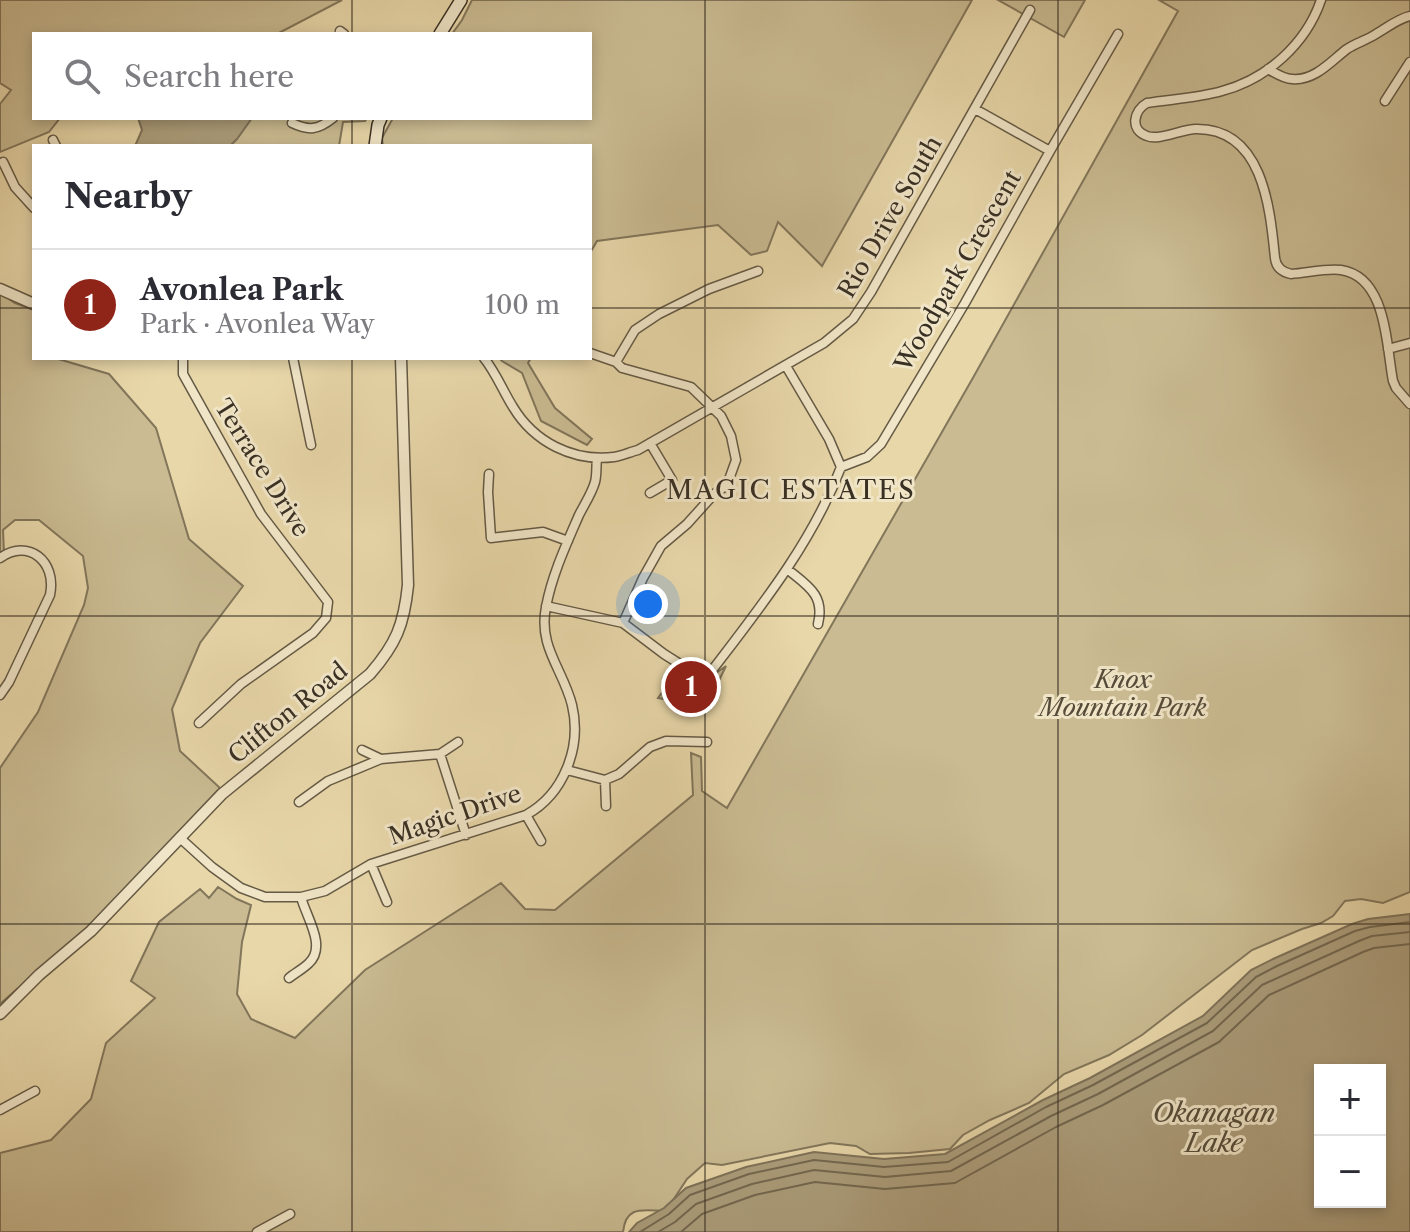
<!DOCTYPE html>
<meta charset="utf-8">
<style>
body{margin:0;font-family:"Libre Caslon Text",serif;background:#f2f2f3;color:#2b2b33}
.controls{position:absolute;right:24px;bottom:24px;display:grid;overflow:hidden;border-radius:0px;box-shadow:0 4px 12px #0003}
.controls button{width:72px;height:72px;display:grid;place-items:center;padding:0;border:0;border-bottom:2px solid #e1e1e2;background:#fff;color:#2b2b33;font:40px sans-serif}
.you{position:absolute;left:648px;top:604px;width:28px;height:28px;margin:-20px;border:6px solid #fff;border-radius:50%;background:#1a73e8;box-shadow:0 0 0 12px #1a73e833}
.badge{display:grid;place-items:center;width:52px;height:52px;border-radius:50%;background:#8f2418;color:#fff;font-size:26px;font-weight:700}
.pin{position:absolute;translate:-50% -50%;border:4px solid #fff;box-shadow:0 2px 8px #0006}
.list{margin:0;padding:0;list-style:none}
h2{display:flex;justify-content:space-between;align-items:center;height:104px;margin:0;padding:0 32px;font-size:34px}
h2 small{font-size:26px;font-weight:400;color:#7c7c81}
.list li{display:grid;grid-template-columns:52px 1fr auto;gap:24px;align-items:center;box-sizing:border-box;height:112px;padding:0 32px;border-top:2px solid #e1e1e2}
.list b{display:block;font-size:30px;white-space:nowrap}
.list p{margin:0;font-size:26px;white-space:nowrap;color:#7c7c81}
.list em{font-size:26px;font-style:normal;color:#7c7c81}
.icon{flex:none;width:44px;height:44px;fill:none;stroke:currentColor;stroke-width:2;stroke-linecap:round;stroke-linejoin:round}
.map{position:relative;flex:none;width:1410px;height:1232px;overflow:hidden}
.search{position:absolute;background:#fff;box-shadow:0 4px 12px #0003;left:32px;top:32px;width:560px;height:88px;display:flex;align-items:center;gap:20px;box-sizing:border-box;padding:0 28px;border-radius:0px;color:#7c7c81;font-size:30px}
.panel{position:absolute;background:#fff;box-shadow:0 4px 12px #0003;left:32px;top:144px;width:560px;height:216px;border-radius:0px}
.map>svg:first-child{display:block}
.green{fill:#cabb92;stroke:#82765b;stroke-width:2}
.water{fill:#ac9e7c;stroke:#7e7259;stroke-width:2;fill-rule:evenodd}
.lines{fill:none;stroke-linecap:round;stroke-linejoin:round}
.shore{stroke:#726750;stroke-width:2}
.minor-casing{stroke:#655a45;stroke-width:11}
.tertiary-casing{stroke:#655a45;stroke-width:13}
.secondary-casing{stroke:#393024;stroke-width:14}
.minor{stroke:#f0e5c7;stroke-width:8}
.tertiary{stroke:#f0e5c7;stroke-width:10}
.secondary{stroke:#f0e5c7;stroke-width:11}
.grid{fill:none;stroke:#393024;stroke-width:2;stroke-opacity:0.55}
.labels{text-anchor:middle;stroke-width:6;stroke-linejoin:round;paint-order:stroke}
.street-label{font-size:24px;fill:#393024;stroke:#f0e5c7}
.park-label{font-size:24px;font-style:italic;fill:#564c3a;stroke:#f0e5c7}
.neighbourhood-label{font-size:26px;letter-spacing:2px;fill:#393024;stroke:#f0e5c7}
.water-label{font-size:26px;font-style:italic;fill:#564c3a;stroke:#f0e5c7}
</style>
<div class="map">
<svg width="1410" height="1232" viewBox="0 0 1410 1232">
<rect width="100%" height="100%" fill="#e8d7a9"/>
<filter id="stains"><feTurbulence type="fractalNoise" baseFrequency=".0025" numOctaves="4"/><feColorMatrix values="0 0 0 0 .2 0 0 0 0 .09 0 0 0 0 .02 0 0 0 .5 -.17"/></filter>
<radialGradient id="worn" r=".72"><stop offset=".6" stop-color="#630" stop-opacity="0"/><stop offset="1" stop-color="#630" stop-opacity=".3"/></radialGradient>
<path class="green" d="M0 0H342L277 34H34V118H60L49 132 0 152V104L11 90 0 83Z
M472 0H972L822 266 778 222 767 251 751 255 718 225 597 241 590 253V146H383L382 138 393 118H590V34H452L462 20Z
M998 0H1085L1064 37Z
M1159 0H1410V892L1383 903 1361 899 1345 901 1333 916 1321 923 1302 929 1252 950 1142 1035 1109 1055 1064 1074 1029 1103 990 1120 963 1135 950 1149 909 1153 870 1154 856 1146 830 1143 722 1165 705 1163 687 1179 666 1211C644 1211 626 1204 623 1232H0V1153L51 1140 91 1099 106 1043 155 998 131 981 159 922 200 889 209 898 218 887 237 899 251 905 242 942 237 994 251 1019 295 1038 365 970 501 883 525 909 555 910 693 795 691 753 701 757 702 791 727 808 974 376 1178 11Z
M244 118H367L365 121 343 122 339 146H218Z
M0 293 15 303 34 310V358H55L109 374 156 428 189 539 243 586 200 643 172 709 180 751 220 788 89 927 22 992 17 989 0 1004V768L38 712 84 605 88 588 83 556 39 520H15L3 530 4 554 0 557Z
M499 358H531L528 363 555 408 592 439 587 445 541 421 522 373 502 361Z
M682 665 712 676 726 666 710 699 681 702 658 698Z"/>
<path class="water" d="M138 118H252L237 139 230 146H135L142 130Z
M1410 914V1232H629L637 1223 664 1208 686 1188 746 1167 814 1152 884 1159 945 1154 1043 1100 1090 1078 1203 1016 1251 970 1273 959 1352 924 1368 919ZM1320 1070H1380V1202H1320Z"/>
<g class="lines">
<path class="shore" d="M640 1232 669 1214 690 1195 749 1174 814 1160 884 1167 948 1162 1046 1107 1093 1085 1207 1023 1256 977 1277 966 1355 931 1370 927 1410 922
M658 1232 675 1222 696 1204 752 1184 814 1170 885 1177 951 1171 1051 1116 1098 1094 1213 1031 1262 985 1359 941 1372 936 1410 932
M681 1232 702 1214 755 1195 815 1182 885 1189 955 1183 1056 1127 1103 1105 1219 1042 1269 995 1363 952 1374 948 1410 944"/>
<g class="minor-casing">
<path id="minor" d="M1321 0C1306 44 1267 79 1222 91 1198 98 1172 99 1147 103 1134 110 1129 130 1147 136 1159 141 1182 129 1196 129 1263 128 1270 208 1275 258 1276 267 1282 272 1291 274 1307 273 1326 268 1341 270 1387 277 1386 345 1393 381L1396 388 1410 404
M340 31 344 34
M1268 69C1275 73 1284 79 1292 79 1315 81 1331 61 1347 49 1356 43 1367 40 1376 34 1387 28 1397 19 1410 16
M1385 101 1410 62
M292 123C309 131 318 130 333 118
M53 140 56 146
M1050 151 1118 34
M3 162 15 187 34 208
M1388 349 1410 343
M590 353 616 362 622 368 691 387 721 416 731 436 736 460 727 485 714 494 687 524 661 546 643 578 623 623
M183 358V374L261 514 328 602 326 618 313 633 241 684 199 723
M293 358 311 445
M484 358C496 373 503 391 513 407 534 442 573 462 614 457 622 456 630 452 638 450L824 343 853 319 871 292 1030 10
M616 362 635 330 659 314 709 289 758 271
M841 467 867 457 881 444 965 303 1050 151 975 109
M489 474 488 492 491 538 543 532 568 541
M650 493 672 480 650 443
M0 558C28 538 57 561 50 595L9 682 0 695
M787 569C808 586 825 595 818 624
M546 606 623 623 664 654 694 673 702 675 710 673C759 609 812 543 841 467L829 439 786 366
M362 750 381 759
M440 754 458 742
M567 770 605 780 619 774 650 747 666 741 707 742
M605 780 606 806
M299 802 328 781 381 759 440 754 466 835
M526 815 541 841
M180 838 212 867 241 888 265 897H301L325 891 371 864 526 815C564 794 582 747 572 705 563 669 538 647 546 607 552 575 566 545 579 515 584 505 592 493 595 482 597 475 596 466 597 458
M371 864 387 902
M289 978C295 973 303 969 309 963 327 946 306 917 301 897
M0 1110 35 1091
M257 1232 290 1214"/>
</g>
<g class="tertiary-casing">
<path id="tertiary" d="M0 289 34 304
M0 1014 39 975 91 931 222 794 370 674C396 644 404 625 408 585L401 358"/>
</g>
<g class="secondary-casing">
<path id="secondary" d="M440 34 461 0
M375 146 378 125 381 118"/>
</g>
<use href="#minor" class="minor"/>
<use href="#tertiary" class="tertiary"/>
<use href="#secondary" class="secondary"/>
</g>
<path class="grid" d="M352 0V34M705 0V1232M1058 0V1232M352 118V146M0 308H34M590 308H1410M352 358V1232M0 616H1410M0 924H1410"/>
<g class="labels">
<g class="street-label">
<text transform="translate(890 217) rotate(-60)" y="8">Rio Drive South</text>
<text transform="translate(958 271) rotate(-60)" y="8">Woodpark Crescent</text>
<text transform="translate(262 468) rotate(58)" y="8">Terrace Drive</text>
<text transform="translate(288 713) rotate(-39)" y="8">Clifton Road</text>
<text transform="translate(455 815) rotate(-19)" y="8">Magic Drive</text>
</g>
<g class="park-label">
<text x="1123" y="688">Knox<tspan x="1123" dy="28">Mountain Park</tspan></text>
</g>
<g class="neighbourhood-label">
<text x="791" y="499">MAGIC ESTATES</text>
</g>
<g class="water-label">
<text x="1214" y="1122">Okanagan<tspan x="1214" dy="30">Lake</tspan></text>
</g>
</g>
<rect width="100%" height="100%" filter="url(#stains)"/>
<rect width="100%" height="100%" fill="url(#worn)"/>
</svg>
<div class="controls">
<button>+</button>
<button>−</button>
</div>
<div class="you"></div>
<div class="pin badge" style="left:691px;top:687px">1</div>
<div class="search"><svg class="icon" aria-label="search" viewBox="0 0 24 24"><circle cx="10" cy="10" r="6"/><path d="M15 15l6 6"/></svg>Search here</div>
<section class="panel">
<h2>Nearby<small></small></h2>
<ul class="list">
<li><span class="badge">1</span><div><b>Avonlea Park</b><p>Park · Avonlea Way</p></div><em>100 m</em></li>
</ul>
</section>
</div>
